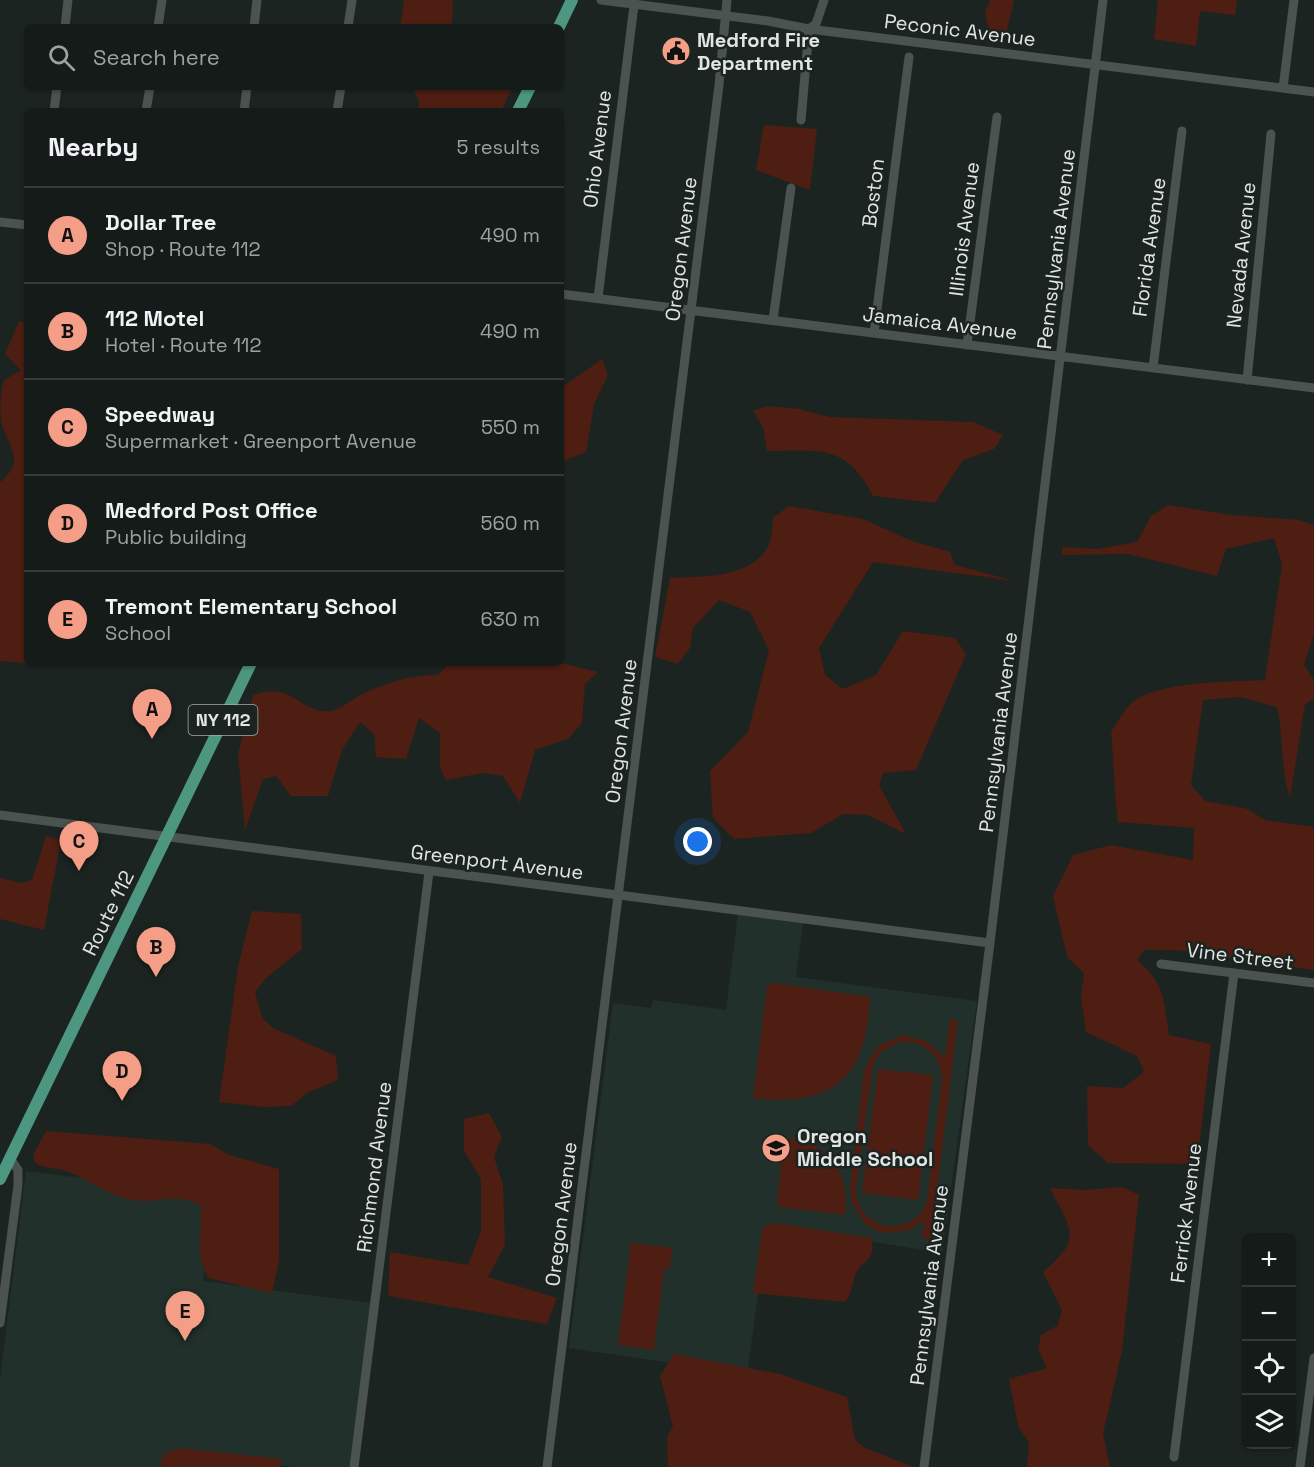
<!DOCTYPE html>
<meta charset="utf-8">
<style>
body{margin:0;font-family:"Space Grotesk",sans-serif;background:#1e2422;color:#f1f3f6}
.controls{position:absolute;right:18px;bottom:18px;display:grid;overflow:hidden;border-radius:9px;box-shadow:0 2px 4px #0004}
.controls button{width:54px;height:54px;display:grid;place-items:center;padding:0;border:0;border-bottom:2px solid #343938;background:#151b19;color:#f1f3f6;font:30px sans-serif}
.you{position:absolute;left:698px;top:842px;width:21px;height:21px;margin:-15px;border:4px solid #fff;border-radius:50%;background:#1a73e8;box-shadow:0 0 0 9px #1a73e833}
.badge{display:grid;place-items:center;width:39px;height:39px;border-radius:50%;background:#f49e87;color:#111;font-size:20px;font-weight:700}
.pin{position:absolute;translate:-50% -50px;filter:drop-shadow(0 2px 3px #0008)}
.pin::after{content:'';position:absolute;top:32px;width:21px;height:18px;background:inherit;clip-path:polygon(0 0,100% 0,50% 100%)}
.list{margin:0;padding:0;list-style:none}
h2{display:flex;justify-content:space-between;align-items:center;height:78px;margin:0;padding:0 24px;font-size:26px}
h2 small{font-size:20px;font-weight:400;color:#9da1a2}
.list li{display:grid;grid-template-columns:39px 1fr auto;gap:18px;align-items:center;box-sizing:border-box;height:96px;padding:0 24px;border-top:2px solid #343938}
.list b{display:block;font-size:22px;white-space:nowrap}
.list p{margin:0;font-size:20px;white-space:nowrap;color:#9da1a2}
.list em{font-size:20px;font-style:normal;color:#9da1a2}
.icon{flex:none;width:33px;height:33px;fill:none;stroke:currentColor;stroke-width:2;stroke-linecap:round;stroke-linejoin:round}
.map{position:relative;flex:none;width:1314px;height:1467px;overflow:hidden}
.search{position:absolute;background:#151b19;box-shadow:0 2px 4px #0004;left:24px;top:24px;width:540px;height:66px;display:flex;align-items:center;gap:15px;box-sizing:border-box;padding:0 21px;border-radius:9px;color:#9da1a2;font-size:22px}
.panel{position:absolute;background:#151b19;box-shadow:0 2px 4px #0004;left:24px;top:108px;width:540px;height:558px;border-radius:9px}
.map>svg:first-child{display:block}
.built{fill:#21302a}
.green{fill:#4d1e11;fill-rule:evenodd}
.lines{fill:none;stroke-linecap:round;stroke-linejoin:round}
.minor{stroke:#4b5350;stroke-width:9}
.major{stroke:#4d9781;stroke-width:12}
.labels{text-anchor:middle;stroke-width:5;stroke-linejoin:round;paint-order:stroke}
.shield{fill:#1c2421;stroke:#a6acaa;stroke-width:1.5}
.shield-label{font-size:18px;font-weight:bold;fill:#e1e6e4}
.street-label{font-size:20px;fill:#e1e6e4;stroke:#1c2421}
.poi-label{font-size:20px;font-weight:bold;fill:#e1e6e4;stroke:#1c2421;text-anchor:start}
</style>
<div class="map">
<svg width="1314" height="1467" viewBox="0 0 1314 1467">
<rect width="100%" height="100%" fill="#1c2421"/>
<path class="built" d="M738 914 803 923 796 977 977 1001 942 1253 768 1225 747 1374 569 1348 613 1003 651 1008 653 1000 726 1010Z
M26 1171 214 1195 203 1281 371 1303 350 1467H293L171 1451 168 1467H0V1379Z"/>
<path class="green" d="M404 0H453L452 27H400Z
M990 0H1014L1005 39 990 36 985 12Z
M1158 0H1237L1235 15 1200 11 1196 46 1154 39Z
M402 87H513L501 111H418L419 101 414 90Z
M764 125 817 129 810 190 756 170Z
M19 321 27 323V663H69L61 666 0 661V482C27 460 8 447 1 422 0 410 0 392 4 380L21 370 5 354Z
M602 359 608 375 594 404 586 452 561 462V388Z
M768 406 799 409 830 417 973 422 1003 435 994 449 963 460 935 503 873 496C846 443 819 451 767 451L763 427 753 411Z
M1168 505 1231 515 1299 520 1314 525V634L1304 665 1314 680V699L1305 704 1290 798C1280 770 1284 737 1277 707L1240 697 1203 700 1191 785 1205 801 1248 809 1265 820 1314 827V970L1176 950H1144L1137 960C1165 983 1164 1001 1169 1035L1211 1044 1197 1164 1108 1163 1088 1145 1087 1086 1123 1088 1144 1072 1137 1056 1086 1032 1081 997 1084 973 1067 957 1053 896 1073 855 1111 845 1193 860 1194 828 1118 822C1114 792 1114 762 1111 732 1118 722 1126 705 1137 699 1167 681 1231 682 1265 680L1282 564 1274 538 1226 549 1217 576 1128 554 1061 555 1063 547 1097 549 1137 542 1151 516Z
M789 506 863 519 912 541 950 552 955 565 1015 581 873 562 819 648 825 675 843 689 876 675 903 631 955 638 966 654 916 770 883 773 879 785 906 834 868 815 843 814 811 833 734 839 713 818 710 771 748 732 769 650 750 612 719 600 693 628 690 648 678 664 655 657 670 578C701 576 746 579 766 550 772 543 772 527 773 518Z
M450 663H561L598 672 585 684 582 723 568 739 535 750 520 803 503 776 483 773 446 780 440 768V733L419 718 406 759 376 757 374 734 360 722 342 750 328 796H291L276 776 263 779 245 830 238 754 253 695C295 681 299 714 330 711 339 710 351 700 359 696 383 683 411 675 438 675Z
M46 836 61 840 44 930 0 919V878L22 883 32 880Z
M252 911 301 914 302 949 266 978 255 992 262 1018 273 1028 336 1056 338 1080 307 1093 291 1106 264 1107 219 1102 238 967Z
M772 983 870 997C867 1077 834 1108 753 1098L767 987Z
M950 1019 958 1020 931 1240 922 1238 924 1220 909 1230 882 1233 865 1224 852 1203 850 1189 864 1072 869 1059 880 1045 903 1035 926 1041 945 1057ZM899 1042C923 1040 940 1054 942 1079L927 1202C910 1242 856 1230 856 1188L873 1065 880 1053Z
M878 1069 933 1075 918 1200 862 1193Z
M489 1113 502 1137 494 1157 503 1185 505 1245 488 1277 557 1298 547 1324 388 1296 390 1252 468 1265 481 1231V1179L464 1151V1119Z
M46 1131 210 1144 229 1155 279 1169V1260L272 1293 208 1278 200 1257 201 1207C188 1193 161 1201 143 1201 112 1200 92 1181 66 1171 54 1167 45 1169 35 1163L33 1155Z
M784 1137C829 1144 850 1169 845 1215L780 1207 777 1202Z
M1122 1187 1139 1195 1122 1351 1103 1434 1110 1467H1027L1029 1443 1018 1426 1009 1379 1047 1368 1038 1349 1041 1335 1058 1325 1062 1310 1043 1272C1083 1238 1072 1231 1050 1188L1085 1190Z
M775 1223 871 1238C877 1262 861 1259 855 1276 852 1286 852 1293 845 1302L753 1293 763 1226Z
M631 1243 672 1248 670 1269 664 1268 654 1350 618 1345Z
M674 1354 780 1374 847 1397 855 1440 865 1448 914 1467H668L667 1437 673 1427 660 1376Z
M178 1448 282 1459 280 1467H160L163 1455Z"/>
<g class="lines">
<path class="minor" d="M601 0 768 21 809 29 1314 92
M65 27 68 0
M158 27 162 0
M254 27 257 0
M348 27 352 0
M1283 88 1294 0
M54 111 57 87
M146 111 150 87
M244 111 247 87
M337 111 341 87
M801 120 809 29 816 24 824 0
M0 222 27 225
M561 294 1314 388
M598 298 634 5
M773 320 791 188
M874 333 909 57
M967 345 997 117
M1153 368 1182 131
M1247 380 1271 134
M0 815 990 943
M1161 964 1314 983
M0 1323 18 1185V1170L10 1158
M1174 1457 1234 973
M354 1467 429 872
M547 1467 719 85 727 0
M924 1467 990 943 1103 0
M1300 1467 1314 1358"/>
<path class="major" d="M559 27 572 0
M518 111 530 87
M0 1179 251 663"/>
</g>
<defs>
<g id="civic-disc" transform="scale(1.5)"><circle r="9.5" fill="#f49e87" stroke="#1c2421"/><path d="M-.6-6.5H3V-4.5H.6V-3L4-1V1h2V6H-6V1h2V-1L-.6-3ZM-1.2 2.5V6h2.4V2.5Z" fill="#111"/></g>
<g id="school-disc" transform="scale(1.5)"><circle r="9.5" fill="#f49e87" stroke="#1c2421"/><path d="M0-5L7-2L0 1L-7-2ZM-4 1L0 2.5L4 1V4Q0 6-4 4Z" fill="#111"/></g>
</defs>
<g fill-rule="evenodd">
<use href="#civic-disc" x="676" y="51"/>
<use href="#school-disc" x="776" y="1148"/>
</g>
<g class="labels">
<rect class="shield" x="188.5" y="705" width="69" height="30" rx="4.5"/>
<g class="shield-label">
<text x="223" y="726">NY 112</text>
</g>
<g class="street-label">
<text transform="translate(960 30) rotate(7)" y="7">Peconic Avenue</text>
<text transform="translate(597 149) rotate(-83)" y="7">Ohio Avenue</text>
<text transform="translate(873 193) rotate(-83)" y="7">Boston</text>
<text transform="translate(964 229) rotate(-83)" y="7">Illinois Avenue</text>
<text transform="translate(1149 247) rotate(-82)" y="7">Florida Avenue</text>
<text transform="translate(681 249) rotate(-83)" y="7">Oregon Avenue</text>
<text transform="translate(1056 249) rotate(-83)" y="7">Pennsylvania Avenue</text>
<text transform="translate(1241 255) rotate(-84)" y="7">Nevada Avenue</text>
<text transform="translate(940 323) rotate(7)" y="7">Jamaica Avenue</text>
<text transform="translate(621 731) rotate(-83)" y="7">Oregon Avenue</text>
<text transform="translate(998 732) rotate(-83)" y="7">Pennsylvania Avenue</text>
<text transform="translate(497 862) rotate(7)" y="7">Greenport Avenue</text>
<text transform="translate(108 913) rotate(-64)" y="7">Route 112</text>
<text transform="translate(1240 956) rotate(7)" y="7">Vine Street</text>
<text transform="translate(374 1167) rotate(-83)" y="7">Richmond Avenue</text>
<text transform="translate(1186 1213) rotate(-83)" y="7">Ferrick Avenue</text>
<text transform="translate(561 1214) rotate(-83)" y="7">Oregon Avenue</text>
<text transform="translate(929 1285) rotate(-83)" y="7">Pennsylvania Avenue</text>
</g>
<g class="poi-label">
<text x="697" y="47">Medford Fire<tspan x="697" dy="23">Department</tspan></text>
<text x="797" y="1143">Oregon<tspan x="797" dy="23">Middle School</tspan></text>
</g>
</g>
</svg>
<div class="controls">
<button>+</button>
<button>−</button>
<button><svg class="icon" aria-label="locate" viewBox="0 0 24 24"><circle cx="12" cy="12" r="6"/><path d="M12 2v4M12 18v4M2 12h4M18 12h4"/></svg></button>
<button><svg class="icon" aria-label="layers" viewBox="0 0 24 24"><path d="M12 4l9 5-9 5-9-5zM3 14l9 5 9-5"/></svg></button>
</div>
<div class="you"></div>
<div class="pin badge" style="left:152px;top:739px">A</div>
<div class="pin badge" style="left:156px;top:977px">B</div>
<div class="pin badge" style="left:79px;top:871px">C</div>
<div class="pin badge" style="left:122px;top:1101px">D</div>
<div class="pin badge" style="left:185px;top:1341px">E</div>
<div class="search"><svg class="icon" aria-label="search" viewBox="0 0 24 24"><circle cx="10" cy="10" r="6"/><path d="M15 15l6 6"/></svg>Search here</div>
<section class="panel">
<h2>Nearby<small>5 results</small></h2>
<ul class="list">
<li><span class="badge">A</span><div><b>Dollar Tree</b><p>Shop · Route 112</p></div><em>490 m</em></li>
<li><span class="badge">B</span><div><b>112 Motel</b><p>Hotel · Route 112</p></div><em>490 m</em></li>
<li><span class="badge">C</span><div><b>Speedway</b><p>Supermarket · Greenport Avenue</p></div><em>550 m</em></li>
<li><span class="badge">D</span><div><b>Medford Post Office</b><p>Public building</p></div><em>560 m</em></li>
<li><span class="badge">E</span><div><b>Tremont Elementary School</b><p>School</p></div><em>630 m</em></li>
</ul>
</section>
</div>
